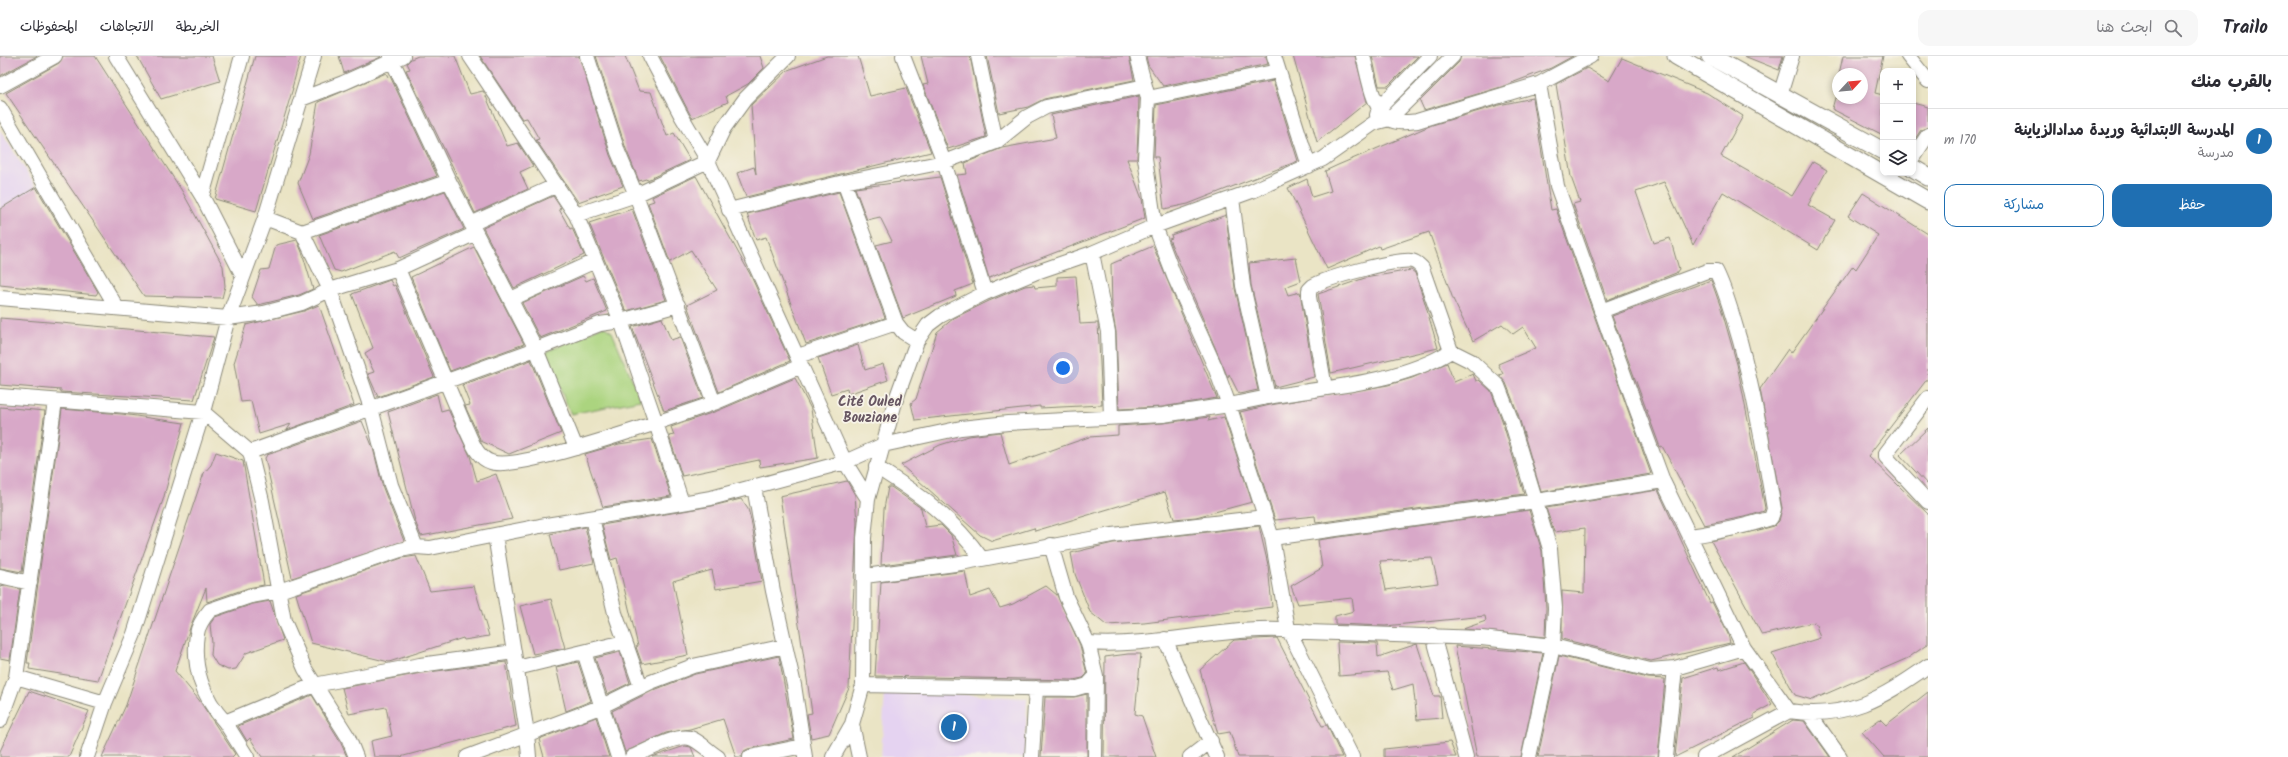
<!DOCTYPE html>
<html lang="ar">
<meta charset="utf-8">
<style>
body{margin:0;font-family:Kalam,"Playpen Sans Arabic",sans-serif;background:#f7f7f7;color:#2b2b33;direction:rtl}
.controls{position:absolute;right:12px;top:12px;display:grid;overflow:hidden;border-radius:8px;box-shadow:0 2px 6px #0003}
.controls button{width:36px;height:36px;display:grid;place-items:center;padding:0;border:0;border-bottom:1px solid #e1e1e2;background:#fff;color:#2b2b33;font:20px sans-serif}
.compass{position:absolute;left:1832px;top:12px;width:36px;height:36px;border-radius:50%;background:#fff;box-shadow:0 2px 6px #0003;rotate:64deg}
.you{position:absolute;left:1063px;top:312px;width:14px;height:14px;margin:-10px;border:3px solid #fff;border-radius:50%;background:#1a73e8;box-shadow:0 0 0 6px #1a73e833}
.badge{display:grid;place-items:center;width:26px;height:26px;border-radius:50%;background:#1f6fb2;color:#fff;font-size:13px;font-weight:700}
.pin{position:absolute;translate:-50% -50%;border:2px solid #fff;box-shadow:0 1px 4px #0006}
.list{margin:0;padding:0;list-style:none}
h2{display:flex;justify-content:space-between;align-items:center;height:52px;margin:0;padding:0 16px;font-size:17px}
h2 small{font-size:13px;font-weight:400;color:#7c7c81}
.list li{display:grid;grid-template-columns:26px 1fr auto;gap:12px;align-items:center;box-sizing:border-box;height:64px;padding:0 16px;border-top:1px solid #e1e1e2}
.list b{display:block;font-size:15px;white-space:nowrap}
.list p{margin:0;font-size:13px;white-space:nowrap;color:#7c7c81}
.list em{font-size:13px;font-style:normal;color:#7c7c81}
.actions{display:flex;gap:8px;padding:12px 16px}
.actions a{flex:1;padding:9px 0;border:1px solid #1f6fb2;border-radius:12px;text-align:center;font-size:14px;color:#1f6fb2}
.actions .main{background:#1f6fb2;color:#fff}
.icon{flex:none;width:22px;height:22px;fill:none;stroke:currentColor;stroke-width:2;stroke-linecap:round;stroke-linejoin:round}
.map{position:relative;flex:none;width:1928px;height:701px;overflow:hidden;direction:ltr}
header{display:flex;align-items:center;gap:24px;box-sizing:border-box;height:56px;padding:0 20px;background:#fff;border-bottom:1px solid #e1e1e2}
header strong{font-size:19px}
nav{display:flex;gap:22px;margin-inline-start:auto;font-size:14px}
.search{width:280px;height:36px;background:#f7f7f7;display:flex;align-items:center;gap:10px;box-sizing:border-box;padding:0 14px;border-radius:12px;color:#7c7c81;font-size:15px}
main{display:flex}
aside{flex:1;background:#fff}
.map>svg:first-child{display:block}
.built{fill:#e5d3f1}
.green{fill:#abd47f;stroke:#6b8055}
.building{fill:#d8a8c8;fill-rule:evenodd}
.lines{fill:none;stroke-linecap:round;stroke-linejoin:round}
.minor-casing{stroke:#8a8878;stroke-width:16}
.tertiary-casing{stroke:#8a8878;stroke-width:19}
.minor{stroke:#fff;stroke-width:14}
.tertiary{stroke:#fff;stroke-width:17}
.labels{text-anchor:middle;stroke-width:3.5;stroke-linejoin:round;paint-order:stroke}
.quarter-label{font-size:14px;font-weight:bold;fill:#685762;stroke:#f7f3e8}
</style>
<header>
<strong>Trailo</strong>
<div class="search"><svg class="icon" aria-label="search" viewBox="0 0 24 24"><circle cx="10" cy="10" r="6"/><path d="M15 15l6 6"/></svg>ابحث هنا</div>
<nav><a>الخريطة</a><a>الاتجاهات</a><a>المحفوظات</a></nav>
</header>
<main>
<aside>
<h2>بالقرب منك<small></small></h2>
<ul class="list">
<li><span class="badge">1</span><div><b>المدرسة الابتدائية وريدة مدادالزياينة</b><p>مدرسة</p></div><em>170 m</em></li>
</ul>
<div class="actions"><a class="main">حفظ</a><a>مشاركة</a></div>
</aside>
<div class="map">
<svg width="1928" height="701" viewBox="0 0 1928 701">
<rect width="100%" height="100%" fill="#f7f3e8"/>
<filter id="ink" filterUnits="userSpaceOnUse"><feTurbulence type="fractalNoise" baseFrequency=".025" numOctaves="2"/><feDisplacementMap in="SourceGraphic" scale="8" xChannelSelector="R" yChannelSelector="G"/><feConvolveMatrix kernelMatrix="1 2 1 2 8 2 1 2 1" color-interpolation-filters="sRGB"/></filter>
<filter id="wash" filterUnits="userSpaceOnUse"><feTurbulence type="fractalNoise" baseFrequency=".012" numOctaves="4" result="noise"/><feDisplacementMap in="SourceGraphic" scale="16" xChannelSelector="R" yChannelSelector="G"/><feGaussianBlur stdDeviation="0.9" result="paint"/><feColorMatrix in="noise" values="0 0 0 0 0 0 0 0 0 0 0 0 0 0 0 0 0 1.4 0 .05"/><feComposite in="paint" operator="in"/></filter>
<g filter="url(#wash)">
<rect width="100%" height="100%" fill="#eae4c5"/>
<path class="built" d="M0 74 36 131 0 153Z
M885 634 1027 642 1025 701H881Z"/>
<path class="green" d="M603 270 612 276 641 344 571 358 544 297Z"/>
<g id="blocks">
<path class="building" d="M0 0H37L0 20Z
M63 0H95L182 135 223 210 225 230 222 242 144 240 6 37 59 7Z
M137 0H212L220 25 161 43Z
M255 0H301L292 32H293L256 155 215 143Z
M339 0H380L381 1 344 17Z
M418 0H455L470 38 483 35 485 38 507 90 518 87 533 110 520 116 528 133 475 157 406 14 410 13 407 7 411 3Z
M480 0H579L610 99 623 130 578 146 536 84 539 83 527 62 522 63Z
M596 0H625L639 35 651 36 667 80 674 77 690 104 647 124 646 123 639 125 626 93Z
M660 0H760L764 12 748 28 726 40 728 46 692 62Z
M827 0H858L870 40 906 32 931 96 746 141 737 117 754 111 756 118 751 49 788 14Z
M921 0H970L986 81 948 93 923 29 928 28Z
M987 0H1129L1134 24 1044 43 1028 51 999 57Z
M1146 0H1266L1268 8 1163 30 1148 9Z
M1293 0H1355L1367 46 1317 86Z
M1372 0H1418L1388 30H1379Z
M1461 0H1573L1551 12 1501 31 1424 54 1420 45 1459 6Z
M1744 0H1783L1779 14Z
M1843 0H1883L1875 37 1883 39V79L1832 53 1835 42H1862V18H1839Z
M1622 2 1707 37 1743 60 1721 100 1792 140 1813 106 1827 114 1808 149 1835 164 1818 194 1723 136 1693 189 1664 126 1636 136 1654 187 1670 182 1679 213 1676 217 1607 244 1573 148 1580 146 1571 121 1556 28 1587 12 1609 25Z
M386 17 388 21 390 20 437 120 313 163 298 127 309 98 318 46Z
M1273 25 1298 105 1188 148 1164 153 1158 101H1154L1156 49Z
M1139 40 1137 103H1127L1142 143 1145 162 989 222 957 119 967 118 965 107 1002 92 1056 82 1051 59Z
M1533 42 1551 154 1556 153 1651 418 1541 436 1518 358 1506 327 1499 319 1503 318 1498 308 1536 292 1523 271 1513 278 1502 268 1473 285 1453 243 1429 176 1380 193 1379 190 1327 213 1288 132 1307 123 1312 141 1331 135 1325 115 1338 109 1432 69 1499 49Z
M1913 47 1928 51V71L1921 74 1913 86Z
M696 120 750 218 790 305 719 336 687 249 717 234 691 194 670 206 648 147 654 145 652 141Z
M940 121 973 228 955 235 956 240 903 262 876 189 892 185 880 161 867 164 855 132Z
M36 131 98 236 96 239 0 229V153Z
M445 135 464 173 399 202 395 195 341 216 334 214 319 179Z
M839 136 885 262 806 288 766 181 756 184 747 158Z
M1863 137 1928 178V322L1868 400 1928 458V588L1908 602 1812 644 1795 639 1772 597 1820 582 1815 566 1762 579 1711 485 1763 473 1774 470 1779 465 1782 452 1760 333 1788 293 1791 297 1853 210 1856 213 1878 179 1848 160Z
M553 140 561 152 559 153 570 173 572 172 584 199 514 232 483 172Z
M632 153 666 244 626 255 589 167Z
M1226 159 1235 232 1258 334 1239 338 1229 318 1228 322 1169 183 1172 182 1171 179Z
M297 184 302 196 313 233 299 239 258 249 252 241 261 214 269 213 276 189Z
M1153 190 1217 342 1162 351 1119 353 1116 276 1112 253 1111 208Z
M474 191 524 288 450 315 411 221Z
M1296 202 1301 225 1285 231 1288 239 1300 236 1314 321 1275 331 1251 229 1249 207Z
M1411 214 1415 217 1424 244 1438 292 1331 317 1318 238 1365 222Z
M583 220 586 225 593 222 607 255 540 282 522 247Z
M1076 220 1080 268 1098 267 1102 349 1040 352V350L915 364 911 347 916 343 937 276 954 262 989 245 1025 230 1034 229 1035 232 1057 230V221Z
M390 224 393 230 395 229 434 321 378 341 368 318 374 316 365 297 373 292 352 238Z
M1711 224 1721 252 1737 308 1765 452 1764 455 1749 460 1704 469 1662 390 1660 391 1612 260Z
M319 249 354 349 287 374 291 368 259 378 251 345 241 346 234 307 246 269 304 255Z
M0 262 61 267 214 281 194 344 61 336V334L0 329Z
M662 262 671 284 680 281 703 342 664 355 632 271Z
M858 289 865 314 883 308 888 324 848 338 847 333 831 338 818 302Z
M531 304 561 377 509 398 481 385 465 350 470 349 462 329Z
M1447 307 1454 326 1473 318 1476 325 1479 324 1491 335 1502 364 1524 438 1316 467 1315 460 1275 464 1240 356 1270 349 1388 329 1412 322Z
M795 322 811 353 818 402 760 411 759 404 682 420 669 380 674 379 671 371 717 355Z
M437 338 441 355 448 353 470 400 477 425 496 418 512 463 421 480 415 465 388 356Z
M0 351 45 355 22 516 0 512Z
M62 353 122 358 184 367 163 444 98 624 29 613 30 607H27Z
M1210 361 1208 365 1224 361 1252 446 1196 461 1174 463 1165 436 1035 475 1034 472 992 485 980 479 901 409 940 389 969 380 1000 376 1009 409 1089 381 1118 379V370L1163 367Z
M362 365 373 392 383 432 404 485 292 522 265 402 267 399Z
M1928 372V429L1900 399Z
M652 383 671 440 603 451 585 398 619 388Z
M216 396 243 405 264 529 248 532 207 546 206 532 191 569 175 615 199 644 235 698 232 701H102L126 649 204 417 211 409Z
M847 425 855 439 857 467 849 632 829 678 811 682 807 658 812 657 780 440Z
M888 431H891L921 452 925 471 941 469 951 479 957 499 881 509 884 453Z
M1658 434 1710 547 1712 546 1728 578 1730 587 1651 605 1562 583V535L1584 537 1585 472 1554 476 1546 452Z
M741 443 748 453 751 464 762 525 716 533 712 514 673 525 688 599 642 608 636 591 638 590 617 502 611 504 602 469 712 450Z
M1529 454 1542 495 1546 552 1545 581 1463 573 1486 565 1485 560 1385 570 1335 568V560L1354 555 1352 542 1298 548 1291 530 1322 512 1318 484ZM1432 502 1438 527 1386 534 1380 505Z
M1259 470 1268 509 1272 551 1144 567 1106 569 1090 556 1075 518 1071 497 1113 487Z
M585 471 594 507 559 514 550 478Z
M416 500 430 535 474 530 489 580 464 584 463 582 389 606 311 587 296 538 402 502Z
M965 515 970 541 990 534 1000 552 1013 548 1046 530 1057 539 1080 589 1087 618 1083 622 1073 624 875 620 881 526Z
M0 529 20 533 10 604 0 602Z
M551 543 565 592 533 598 520 550Z
M270 545 283 584 246 597 236 613 228 614 217 609 211 599 212 587 210 568 215 561 253 548Z
M1277 582 1322 670 1327 669 1342 701H1238L1230 676 1218 678 1200 614 1234 584Z
M1337 586 1377 587 1378 601 1417 588 1434 640H1440L1442 662 1417 664 1413 628 1393 634 1387 616 1339 620Z
M1455 590 1543 597 1521 701H1477Z
M620 596 630 627 607 638 595 602Z
M1128 598H1141L1135 658 1142 660 1156 701H1104L1105 601Z
M779 600 794 683 748 693 744 695 742 701H736L723 663 690 673 666 677 625 696 612 655 654 634 695 618Z
M1559 600 1648 622 1665 623 1658 701H1538Z
M506 606 516 670 400 701H374L371 685 392 680 386 651 349 658 342 632 421 617Z
M578 606 591 645 566 655 556 611Z
M1744 606 1772 648 1754 658V662L1675 701 1683 622 1718 611 1719 614Z
M29 635 89 655 69 701H0V695Z
M1928 636V701H1884L1862 676 1880 663 1886 669Z
M1087 638V701H1041L1045 641H1074Z
M312 639 340 685 347 701H262L250 682 247 685 238 670Z
M596 661 609 701H544L539 683Z
M1793 664 1804 665 1830 701H1733Z
M1450 686 1456 701H1384V693Z
M685 690 691 691 695 701H652Z"/>
</g>
</g>
<g filter="url(#ink)">
<use href="#blocks" fill-opacity="0" stroke="#8a8878" stroke-width="1"/>
<g class="lines">
<g class="minor-casing">
<path id="minor" d="M116 0 202 140 243 220
M390 0 449 125 536 293 576 392
M587 0 618 96 636 139 714 347
M788 0 745 43 724 72 708 105 845 406 868 443
M903 0 944 106 985 237
M978 0 996 86
M1274 0 1309 110
M1363 0C1368 17 1372 53 1389 63 1397 68 1408 66 1417 65L1539 28 1591 0
M1908 0 1928 25
M1539 28 1557 130 1636 352 1663 425 1744 592
M0 30 55 0
M1145 30 1148 42 1145 102 1155 170 1174 220 1215 311 1229 349 1268 341
M1780 39 1792 0
M1148 42 1278 15
M301 43 343 27 403 0
M0 52 117 252
M1377 59 1379 52 1430 0
M1913 101 1928 79
M844 126 896 267 903 276 917 285
M202 140 242 0
M1232 142 1243 230 1268 341C1327 331 1400 327 1451 295L1422 212C1419 209 1417 206 1412 205 1399 202 1326 222 1313 230L1309 234V241L1325 332
M729 154 844 126 944 106 996 86 1027 61 1046 51 1145 30 1137 0
M576 159 636 139 708 105 682 61 650 0
M265 162 302 176 449 125
M471 168 557 129
M1092 197 1108 276 1111 361
M398 213 476 177
M0 242 228 262 264 257 302 247 330 234 398 213 466 373C472 385 476 401 491 406 513 415 628 376 656 367L621 265 576 159 470 0
M511 243 595 205
M1601 255 1707 215H1716C1727 237 1733 262 1740 285 1755 341 1764 396 1774 453L1771 462C1744 471 1717 476 1690 480
M1451 295 1471 305 1498 330 1510 361 1550 493 1555 552 1553 590 1529 701
M798 300 896 267
M801 310 714 347 656 367 682 447 711 442 845 406 883 389 961 372 1008 367 1163 359 1229 349 1272 482 1288 573 1352 701
M0 340 203 356 250 396 262 445 284 565 305 613 348 681 356 701
M1928 342 1886 397V401L1928 446
M250 396 536 293 600 268 621 265 678 249
M876 411C918 437 953 462 982 503
M754 431 773 535 794 629 805 701
M592 462 615 557 641 631
M495 479 527 677 529 701
M1272 482 1536 445 1663 425
M1051 489 1066 541 1088 587
M416 491 430 492 540 470 682 447
M0 520 30 527
M865 520 955 508 1112 479 1265 461
M1433 579 1466 701
M1165 583 1217 701
M584 596 618 701
M517 612 624 586
M16 621 105 647
M863 629 1074 633 1088 629 1096 620 1088 587C1162 592 1234 566 1308 576L1481 582 1553 590 1650 614 1675 612 1744 592 1789 655C1847 664 1882 642 1928 610
M1810 659 1840 701
M0 665 16 621 55 345
M225 666C203 642 192 611 197 578 198 569 205 560 210 554L251 540 279 535 400 494 416 491 391 429 371 352 330 234 302 176
M852 668 859 701
M87 701 105 647 134 578 203 356 228 262 265 162 314 0
M247 701 225 666 314 629 420 609 514 596
M467 701 600 651 651 626 693 610 785 590
M632 701C644 696 677 678 690 682 700 685 709 696 718 701
M750 701 803 690
M833 701 852 668 863 629 864 482 868 443 895 346 917 285 928 269 940 260 985 237 1034 217 1092 197 1155 170 1252 135 1323 103 1374 67 1389 63 1453 0
M1032 701 1036 632
M1095 701 1096 620
M1190 701 1211 685
M1666 701 1675 612
M1704 701 1789 655"/>
</g>
<g class="tertiary-casing">
<path id="tertiary" d="M1676 0 1928 145
M1710 0 1883 95
M1913 112 1928 121"/>
</g>
<use href="#minor" class="minor"/>
<use href="#tertiary" class="tertiary"/>
</g>
</g>
<g class="labels">
<g class="quarter-label">
<text x="870" y="350">Cité Ouled<tspan x="870" dy="16">Bouziane</tspan></text>
</g>
</g>
</svg>
<div class="controls">
<button>+</button>
<button>−</button>
<button><svg class="icon" aria-label="layers" viewBox="0 0 24 24"><path d="M12 4l9 5-9 5-9-5zM3 14l9 5 9-5"/></svg></button>
</div>
<svg class="compass" viewBox="-18 -18 36 36"><path d="M0-13l5 13h-10z" fill="#e53935"/><path d="M0 13l5-13h-10z" fill="#7c7c81"/></svg>
<div class="you"></div>
<div class="pin badge" style="left:954px;top:671px">1</div>
</div>
</main>
